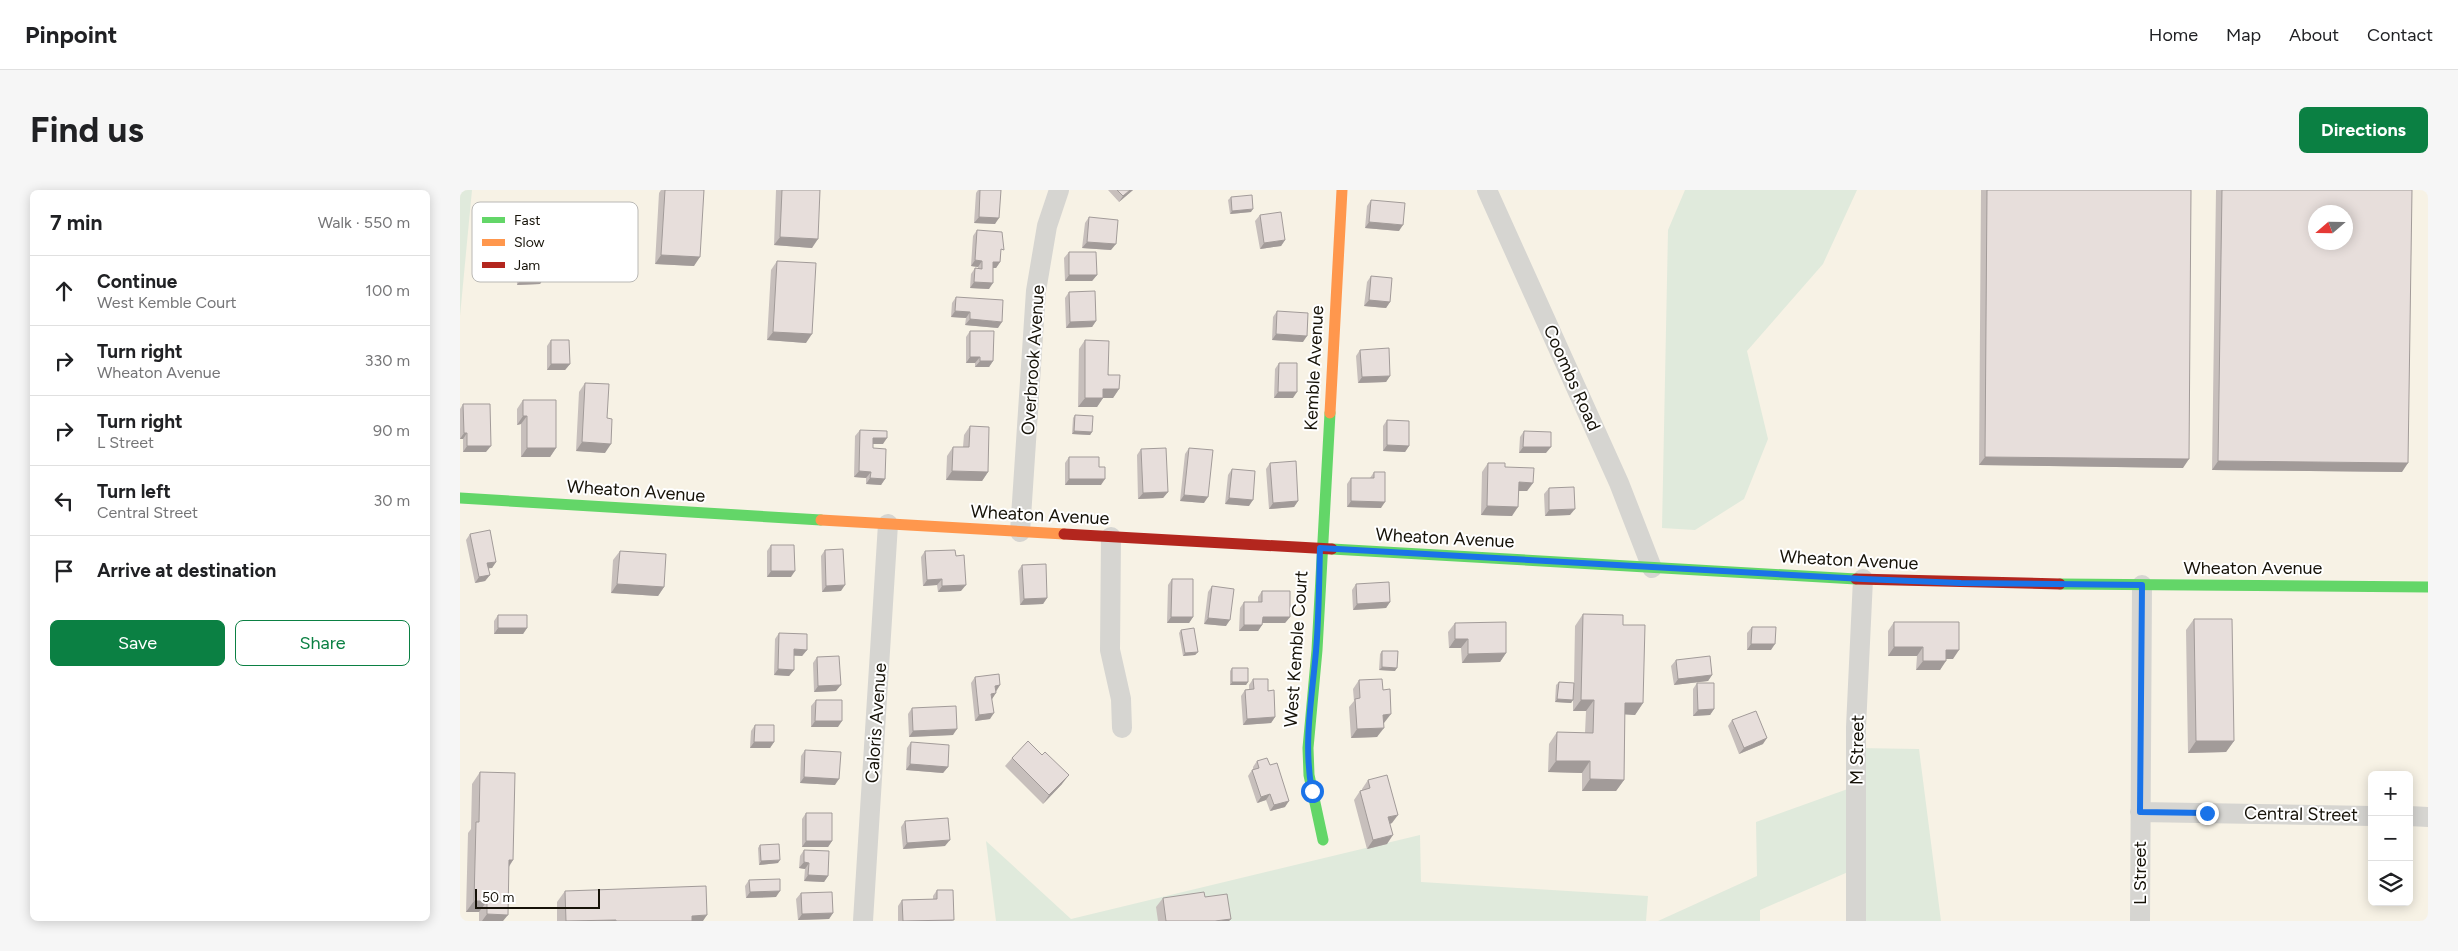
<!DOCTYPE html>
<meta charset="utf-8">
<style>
body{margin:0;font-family:Figtree,sans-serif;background:#f6f6f6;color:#202124}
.controls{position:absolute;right:15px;bottom:15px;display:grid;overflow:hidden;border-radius:8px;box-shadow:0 2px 12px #0003}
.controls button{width:45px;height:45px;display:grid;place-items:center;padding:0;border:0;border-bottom:1px solid #e0e0e0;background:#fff;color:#202124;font:25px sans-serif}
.compass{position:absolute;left:1848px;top:15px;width:45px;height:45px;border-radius:50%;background:#fff;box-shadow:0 2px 12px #0003;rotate:250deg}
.scale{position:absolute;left:15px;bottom:12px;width:125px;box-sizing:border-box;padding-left:5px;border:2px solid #161208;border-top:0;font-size:14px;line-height:18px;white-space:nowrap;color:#161208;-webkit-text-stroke:4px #fff;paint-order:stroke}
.stop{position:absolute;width:15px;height:15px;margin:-11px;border:4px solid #1a73e8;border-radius:50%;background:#fff}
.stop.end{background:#1a73e8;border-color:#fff;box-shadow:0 1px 5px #0008}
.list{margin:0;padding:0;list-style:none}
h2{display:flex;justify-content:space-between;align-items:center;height:65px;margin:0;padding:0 20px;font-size:21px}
h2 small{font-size:16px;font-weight:400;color:#757577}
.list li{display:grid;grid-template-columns:32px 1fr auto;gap:15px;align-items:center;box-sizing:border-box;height:70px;padding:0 20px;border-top:1px solid #e0e0e0}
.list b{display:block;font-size:19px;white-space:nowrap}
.list p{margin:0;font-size:16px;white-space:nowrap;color:#757577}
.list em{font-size:16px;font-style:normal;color:#757577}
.actions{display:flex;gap:10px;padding:15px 20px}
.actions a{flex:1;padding:11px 0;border:1px solid #0b8043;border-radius:8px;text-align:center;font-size:18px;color:#0b8043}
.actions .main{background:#0b8043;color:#fff}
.icon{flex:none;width:28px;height:28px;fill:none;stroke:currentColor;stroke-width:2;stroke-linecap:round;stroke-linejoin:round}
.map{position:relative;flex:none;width:1968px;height:731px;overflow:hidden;border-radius:8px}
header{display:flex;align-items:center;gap:30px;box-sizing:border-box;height:70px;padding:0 25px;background:#fff;border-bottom:1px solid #e0e0e0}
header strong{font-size:24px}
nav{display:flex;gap:28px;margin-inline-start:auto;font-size:18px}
.intro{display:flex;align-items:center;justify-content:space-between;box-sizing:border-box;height:120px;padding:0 30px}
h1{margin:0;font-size:35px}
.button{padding:12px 22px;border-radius:8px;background:#0b8043;color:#fff;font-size:18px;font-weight:700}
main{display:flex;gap:30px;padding:0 30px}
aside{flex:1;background:#fff;border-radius:8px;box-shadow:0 2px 12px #0003}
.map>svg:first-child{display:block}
.green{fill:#e0eadc}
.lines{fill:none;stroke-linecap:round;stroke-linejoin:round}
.street{stroke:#d6d5d1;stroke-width:20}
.fast{stroke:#63d668;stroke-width:11}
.slow{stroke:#ff974d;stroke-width:11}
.jam{stroke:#b3261e;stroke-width:11}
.wall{fill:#c7bfbc}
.shaded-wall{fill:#a29b99}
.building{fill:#e7dedb;stroke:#a29b99;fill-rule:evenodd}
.route{stroke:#1a73e8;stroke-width:6}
.labels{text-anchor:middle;stroke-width:4;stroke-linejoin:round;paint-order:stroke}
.street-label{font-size:18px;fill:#161208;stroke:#fff}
.key{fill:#fff;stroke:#b9b8b5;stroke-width:1}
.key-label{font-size:14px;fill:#161208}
</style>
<header>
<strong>Pinpoint</strong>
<nav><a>Home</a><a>Map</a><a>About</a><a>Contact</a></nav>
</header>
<div class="intro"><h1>Find us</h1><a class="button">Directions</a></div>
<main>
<aside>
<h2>7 min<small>Walk · 550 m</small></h2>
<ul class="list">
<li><svg class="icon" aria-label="ahead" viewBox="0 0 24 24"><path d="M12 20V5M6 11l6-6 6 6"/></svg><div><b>Continue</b><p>West Kemble Court</p></div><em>100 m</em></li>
<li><svg class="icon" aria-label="right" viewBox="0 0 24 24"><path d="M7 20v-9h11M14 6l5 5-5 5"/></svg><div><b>Turn right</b><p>Wheaton Avenue</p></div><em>330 m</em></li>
<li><svg class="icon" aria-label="right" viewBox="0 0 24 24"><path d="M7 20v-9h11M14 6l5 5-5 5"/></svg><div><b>Turn right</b><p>L Street</p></div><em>90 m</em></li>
<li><svg class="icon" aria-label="left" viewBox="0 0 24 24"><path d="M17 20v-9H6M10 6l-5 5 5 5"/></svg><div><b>Turn left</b><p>Central Street</p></div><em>30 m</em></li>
<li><svg class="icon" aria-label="arrive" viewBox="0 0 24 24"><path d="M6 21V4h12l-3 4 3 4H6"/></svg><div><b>Arrive at destination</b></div></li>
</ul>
<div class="actions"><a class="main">Save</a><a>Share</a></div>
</aside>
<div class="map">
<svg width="1968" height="731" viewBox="0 0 1968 731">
<rect width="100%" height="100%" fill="#f7f2e5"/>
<path class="green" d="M0 0H12L0 126Z
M1225 0H1397L1363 74 1287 161 1308 249 1284 309 1235 340 1202 338 1208 40Z
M1398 558 1459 559 1481 731H1395V679L1300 720V731H1198L1297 686 1296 632 1396 596Z
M960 645 961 692 1188 706 1186 731H536L526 651 611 729Z"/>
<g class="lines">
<path class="street" d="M1027 0 1159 293 1192 378
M560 342 576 101 587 36 599 0
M651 347 650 460 661 509 662 538
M1680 622 1912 626
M1949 626 1968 627
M403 731 428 334
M1396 731V537L1403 389
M1680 731 1682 395"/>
<path class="fast" d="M0 308 361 330
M872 359 1396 389
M1600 394 1968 397
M863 650 849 585 848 558 857 460 870 223"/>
<path class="slow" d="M870 223 882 0
M361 330 604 344"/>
<path class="jam" d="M604 344 872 359
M1396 389 1600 394"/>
</g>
<path class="wall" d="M201 0H244L234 76 195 74 199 3Z
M316 0H360L352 58 314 55Z
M518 0H541L535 34 514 33 516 3Z
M648 0H673L659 12Z
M1521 0H1731L1723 278 1519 275Z
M1756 0H1952L1942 282 1752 280Z
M771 7 791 22 770 24 768 10Z
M911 10 939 41 905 38 907 16Z
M106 14 119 40 103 41 102 20Z
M800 25 825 50 821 56 800 59 795 31Z
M629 27 651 60 622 58 625 33Z
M517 40 541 64 540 72 536 78H533L529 99 510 98 511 84 515 78 518 79V77L511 76 513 46Z
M60 50 84 88 80 94 57 95 56 56Z
M609 62 637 85 632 91H605L604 68Z
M317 71 346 153 307 150 311 80Z
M911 86 930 112 926 118 904 116 907 92Z
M609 102 636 131 632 137 606 138 605 108Z
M496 107 538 138 505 135 506 128 491 127 492 113Z
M817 121 843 152 812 150 813 127Z
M510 141 533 171 529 177H515V173H506V147Z
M91 150 110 174 105 180H87V156Z
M625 150 659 199 653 208H643L637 217H618L619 159Z
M900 160 930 186 926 192 898 193 896 166Z
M819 173 833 208H814L815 179Z
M125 193 145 263 116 261 119 202Z
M63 210 96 258 90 267H61V234L57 235V219Z
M3 214 26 262H3V249H0V219Z
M615 225 632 242 630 245 612 244 613 228Z
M927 230 949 256 945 262 923 261V236Z
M510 236 528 282 522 291 486 290 487 266 493 257H503L504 245Z
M400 240 423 254H413V258L425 289 421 295 406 294V288L394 287 395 246Z
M1064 241 1086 263H1059L1060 247Z
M729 258 744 313 720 311 725 264Z
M681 259 708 302 703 308 678 309 677 265Z
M609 267 639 277 641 295H605V273Z
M810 273 838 311 834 317 809 319 806 279Z
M1028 273 1045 277 1073 293 1067 301H1059L1052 326 1021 325 1022 282Z
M772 279 789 316 765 314 768 285Z
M914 282 921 318 887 317V294L891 288H910Z
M1089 298 1110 325 1085 326 1084 304Z
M10 344 36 372 32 378H28L30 385 25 391 15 393 6 350Z
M311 355 331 387H307V361Z
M365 360 381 401 362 402 361 366Z
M160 361 204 397 198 406 151 403 153 370Z
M465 361 496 366 501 401 478 402 477 395 463 396 461 367Z
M562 375 587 408 583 414 560 415 558 381Z
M712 389 733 427 729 433H707L708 395Z
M896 394 930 412 926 418 893 420 892 400Z
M752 396 766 436 744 434 748 402Z
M802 401 830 427 825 433H802V435L798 441H779L780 418 784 412H798V407Z
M1123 424 1163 435 1183 513 1175 525 1165 524 1164 590 1156 601H1122V583L1088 582 1089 554 1097 542 1125 543 1126 521H1113V505V510L1111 513 1095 512 1096 495 1099 492 1114 493 1115 436Z
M38 425 67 438 63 444H34V431Z
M1734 429 1774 551 1766 562 1728 563 1726 440Z
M1434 432 1493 469H1486L1480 480H1456L1457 466H1428V441Z
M995 433 1046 463 1040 472 1002 473 1001 458H989L988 442Z
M1292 437 1311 460H1287V443Z
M721 440 738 462 735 465 723 466 719 443Z
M319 443 347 460 342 466H334V480L329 486 314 485 315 449Z
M922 461 935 481 919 480 920 464Z
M357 467 376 501 354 502 353 473Z
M1216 470 1252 485 1248 491 1214 495 1211 476Z
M772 478 788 492 786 495H770V481Z
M515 487 540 495 532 509 530 529 515 531 511 493Z
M793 489 808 501 815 527 811 533 783 535 781 506 785 500 789 499V495Z
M899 490 924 533H923L917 547 891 548 889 517 894 511 893 499Z
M1237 493 1254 519 1250 525 1233 526V499Z
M356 510 378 537H351V516Z
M452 518 493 545 449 547 448 524Z
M1272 530 1303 554 1279 564 1268 536Z
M295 535 314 552 310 558H290L291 541Z
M451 552 488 577 483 583 446 580 447 558Z
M345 560 375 595 340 593 341 566Z
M552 568 602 594 583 614 545 576Z
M797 571 810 575 825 617 810 621 806 610 797 613 788 586 792 580H793V577Z
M20 582 53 670 49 677 43 731H19V722H6L8 643 11 639 12 594Z
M908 590 932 633 930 634 927 654 907 659 894 610 900 601 902 600V599Z
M346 623 372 651 368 657H342V629Z
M445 631 485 656 443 659 441 637Z
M300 655 318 673 299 675 298 658Z
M344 660 368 686 364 692 344 691 345 679 339 678 340 666Z
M289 690 316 707 286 708 285 696Z
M477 700 493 731H438V716L442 710 473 709V706Z
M105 701 243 731H97V712Z
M341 703 373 723 369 729 338 730 336 709Z
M745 707 771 729 769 731H698L696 717 703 708Z"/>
<path class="shaded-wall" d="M670 0H673L659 12 663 6Z
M793 19 791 22 770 24 772 21Z
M519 27 539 28 535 34 514 33Z
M909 32 943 35 939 41 905 38Z
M124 34 119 40 103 41 107 35Z
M320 47 358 49 352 58 314 55Z
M825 50 821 56 800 59 804 53Z
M627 52 656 54 651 60 622 58Z
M201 65 240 67 234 76 195 74Z
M515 70 522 71 518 77 511 76Z
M533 72H540L536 78H529Z
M609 85H637L632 91H605Z
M84 88 80 94 57 95 61 89Z
M514 92 533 93 529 99 510 98Z
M909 110 930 112 926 118 904 116Z
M495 121 510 122 506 128 491 127Z
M510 129 542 132 538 138 505 135Z
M636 131 632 137 606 138 610 132Z
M313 142 352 144 346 153 307 150Z
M816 144 847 146 843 152 812 150Z
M510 167H520L515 173H506Z
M520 171H533L529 177H515Z
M91 174H110L105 180H87Z
M930 186 926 192 898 193 902 187Z
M643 199H659L653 208H643L637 217H618L625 208Z
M818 202H837L833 208H814Z
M63 226H67L61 234 57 235Z
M614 241 632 242 630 245 612 244Z
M4 243H7L3 249H0Z
M413 248H427L423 254H409Z
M122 252 151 254 145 263 116 261Z
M927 255 949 256 945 262 923 261Z
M7 256H31L26 262H3Z
M1063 257H1091L1086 263H1059Z
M67 258H96L90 267H61Z
M1525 267 1729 269 1723 278 1519 275Z
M1758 271 1948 273 1942 282 1752 280Z
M399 281 411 282 406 288 394 287Z
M492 281 528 282 522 291 486 290Z
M410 288 425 289 421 295 406 294Z
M609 289H645L641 295H605Z
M1059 292 1073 293 1067 301H1053Z
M708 302 703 308 678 309 683 303Z
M724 305 748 307 744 313 720 311Z
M769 308 793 310 789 316 765 314Z
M838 311 834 317 809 319 813 313Z
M891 311 925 312 921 318 887 317Z
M1027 316 1058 317 1052 326 1021 325Z
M1115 319 1110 325 1085 326 1089 320Z
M36 372 32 378 23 379 27 373Z
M311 381H335L331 387H307Z
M30 385 25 391 15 393 19 387Z
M482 389 477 395 463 396 467 390Z
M157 394 204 397 198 406 151 403Z
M385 395 381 401 362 402 366 396Z
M506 395 501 401 478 402 482 396Z
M587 408 583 414 560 415 564 409Z
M930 412 926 418 893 420 897 414Z
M711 427H733L729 433H707Z
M803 427H830L825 433H798Z
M748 428 770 430 766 436 744 434Z
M784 435H802L798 441H779Z
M38 438H67L63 444H34Z
M995 449H1008L1001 458H989Z
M1291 454H1315L1311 460H1287Z
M1434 457H1463L1457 466H1428Z
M334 459 347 460 342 466 330 465Z
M1486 460H1499L1493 469H1480Z
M738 462 735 465 723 466 725 463Z
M1046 463 1040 472 1002 473 1008 464Z
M1463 471H1486L1480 480H1456Z
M922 477 937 478 935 481 919 480Z
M318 479 334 480 329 486 314 485Z
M1252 485 1248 491 1214 495 1218 489Z
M772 492H788L786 495H770Z
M381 495 376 501 354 502 358 496Z
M540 495 536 501 535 496Z
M536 503 532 509 531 504Z
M1097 509 1113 510 1111 513 1095 512Z
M1121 510H1134L1126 521H1113Z
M1165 513H1183L1175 525 1157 524Z
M1254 519 1250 525 1233 526 1238 520Z
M534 523 530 529 515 531 519 525Z
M931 524 924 533H917L923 525Z
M815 527 811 533 783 535 787 529Z
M355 531H382L378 537H351Z
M924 538 917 547 891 548 897 539Z
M497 539 493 545 449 547 453 541Z
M1307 548 1303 554 1279 564 1284 558Z
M1736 551H1774L1766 562 1728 563Z
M294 552H314L310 558H290Z
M1096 571H1130L1122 583 1088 582Z
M450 574 488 577 483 583 446 580Z
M609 585 602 594 583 614 589 605Z
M344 587 379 589 375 595 340 593Z
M1130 589 1164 590 1156 601H1122Z
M810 604 806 610 797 613 801 607Z
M829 611 825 617 810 621 814 615Z
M938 625 932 633 922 636 928 627Z
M933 645 927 654 907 659 913 650Z
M490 650 485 656 443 659 447 653Z
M346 651H372L368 657H342Z
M49 670H53L45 682Z
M320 670 318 673 299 675 301 671Z
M344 672 349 673 345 679 339 678Z
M348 685 368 686 364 692 344 691Z
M320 701 316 707 286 708 290 702Z
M14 711H27L19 722H6Z
M373 723 369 729 338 730 342 724Z
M27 724 48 725 43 731H22Z
M247 725 243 731H228L232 726Z
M771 729 769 731H755Z
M156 730 155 731H117Z"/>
<path class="building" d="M205 0H244L240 67 201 65Z
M322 0H360L358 49 320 47Z
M520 0H541L539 28 519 27Z
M657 0H670L663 6Z
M1527 0H1731L1729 269 1525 267Z
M1762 0H1952L1948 273 1758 271ZM1856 22H1886V52H1856Z
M792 5 793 19 772 21 771 7Z
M911 10 945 13 943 35 909 32Z
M821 22 825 50 804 53 800 25Z
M629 27 658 30 656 54 627 52Z
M517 40 542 42 544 60 541 59 540 72H533V93L514 92 515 78 522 79V71L515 70Z
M609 62H636L637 85H609Z
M317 71 356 73 352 144 313 142Z
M911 86 932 88 930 112 909 110Z
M635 101 636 131 610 132 609 102Z
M496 107 543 110 542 132 510 129V122L495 121Z
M817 121 848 123 847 146 816 144Z
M510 141H534L533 171H520V167H510Z
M91 150H109L110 174H91Z
M625 150 649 151 648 185H660L659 199H643V208H625Z
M929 158 930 186 902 187 900 160Z
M819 173H837V202H818Z
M125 193 149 194 147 228 152 229 151 254 122 252Z
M63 210H96V258H67V226H63Z
M3 214H30L31 256H7V243H4Z
M615 225 633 226 632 242 614 241Z
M927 230 949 231V256L927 255Z
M510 236 529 237 528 282 492 281 493 257H509Z
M400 240 427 241V248H413V258L426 259 425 289 410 288 411 282 399 281Z
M1064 241 1091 242V257H1063Z
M706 258 708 302 683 303 681 259Z
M729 258 753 260 748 307 724 305Z
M609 267H639V277H645V289H609Z
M836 271 838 311 813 313 810 273Z
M1028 273H1045V277L1074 278 1073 293 1059 292 1058 317 1027 316Z
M772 279 795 281 793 310 769 308Z
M914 282H925V312L891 311V288H914Z
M1114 297 1115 319 1089 320V298Z
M30 340 36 372 27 373 30 385 19 387 10 344Z
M311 355H334L335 381H311Z
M383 359 385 395 366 396 365 360Z
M495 360 496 366 504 365 506 395 482 396V389L467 390 465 361Z
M160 361 206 364 204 397 157 394Z
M586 374 587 408 564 409 562 375Z
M712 389H733V427H711Z
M929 392 930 412 897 414 896 394Z
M752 396 774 399 770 430 748 428Z
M802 401H830V427H803L802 435H784V412H802Z
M1123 424 1163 425V435H1185L1183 513H1165L1164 590 1130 589V571H1096L1097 542 1133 543 1134 510H1121Z
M38 425H67V438H38Z
M1734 429H1772L1774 551H1736Z
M1046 432V463L1008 464V449H995V433Z
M1434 432H1499V460H1486V471H1463V457H1434Z
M1292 437H1316L1315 454H1291Z
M734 438 738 462 725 463 721 440Z
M319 443 347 444V460L334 459V480L318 479Z
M922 461H938L937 478 922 477Z
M379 466 381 495 358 496 357 467Z
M1250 466 1252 485 1218 489 1216 470Z
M772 478H788V492H772Z
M539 484 540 495 535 496 536 503 531 504 534 523 519 525 515 487Z
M793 489H808V501L814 500 815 527 787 529 785 500 794 499Z
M922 489 923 500 930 499 931 524 923 525 924 538 897 539 895 509 900 508 899 490Z
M1099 492 1114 493 1113 510 1097 509Z
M1237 493H1254V519L1238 520Z
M356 510H382V531H355Z
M496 516 497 539 453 541 452 518Z
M1296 521 1307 548 1284 558 1272 530Z
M295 535H314V552H294Z
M568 551 582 565 585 562 609 585 589 605 552 568Z
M451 552 489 555 488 577 450 574Z
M345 560 381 562 379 589 344 587Z
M807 568 810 575 817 573 829 611 814 615 810 604 801 607 792 580 799 578 797 571Z
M20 582 55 583 53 670H49L48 725 27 724V711H14L16 632H19Z
M927 585 938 625 928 627 933 645 913 650 900 601 910 598 908 590Z
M346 623H372V651H346Z
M488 628 490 650 447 653 445 631Z
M319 654 320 670 301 671 300 655Z
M344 660 369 661 368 686 348 685 349 673 344 672Z
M320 689V701L290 702 289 690Z
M246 696 247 725 232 726V731H156V730L106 731 105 701Z
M477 700H493L494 730 443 731 442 710 477 709Z
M372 702 373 723 342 724 341 703Z
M744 702 745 707 767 704 771 729 755 731H706L703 708Z"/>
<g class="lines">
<path class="route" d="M852 601C843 554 852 508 856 461 859 427 859 392 860 358L1403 389 1501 393 1682 395 1680 622 1747 623"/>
</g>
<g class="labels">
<g class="street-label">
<text transform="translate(573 170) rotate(-86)" y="6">Overbrook Avenue</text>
<text transform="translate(854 178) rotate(-87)" y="6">Kemble Avenue</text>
<text transform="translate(1112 188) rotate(66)" y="6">Coombs Road</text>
<text transform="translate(176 301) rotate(4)" y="6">Wheaton Avenue</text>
<text transform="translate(580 325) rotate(3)" y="6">Wheaton Avenue</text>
<text transform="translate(985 348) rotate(3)" y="6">Wheaton Avenue</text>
<text transform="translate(1389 370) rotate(3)" y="6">Wheaton Avenue</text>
<text x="1793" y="384">Wheaton Avenue</text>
<text transform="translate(836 459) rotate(-86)" y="6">West Kemble Court</text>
<text transform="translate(416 533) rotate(-86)" y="6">Caloris Avenue</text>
<text transform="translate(1397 560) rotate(-89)" y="6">M Street</text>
<text transform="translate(1841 624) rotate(1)" y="6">Central Street</text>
<text transform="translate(1680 683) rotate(-90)" y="6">L Street</text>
</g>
</g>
<rect x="12" y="12" width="166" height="80" rx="8" class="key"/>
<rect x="22" y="27" width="23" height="6" fill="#63d668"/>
<rect x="22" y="49" width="23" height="7" fill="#ff974d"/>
<rect x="22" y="72" width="23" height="6" fill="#b3261e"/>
<g class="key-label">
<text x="54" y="35">Fast</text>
<text x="54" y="57">Slow</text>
<text x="54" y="80">Jam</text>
</g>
</svg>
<div class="controls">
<button>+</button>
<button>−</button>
<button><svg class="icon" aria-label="layers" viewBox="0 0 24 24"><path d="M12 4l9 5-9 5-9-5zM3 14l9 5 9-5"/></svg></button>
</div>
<svg class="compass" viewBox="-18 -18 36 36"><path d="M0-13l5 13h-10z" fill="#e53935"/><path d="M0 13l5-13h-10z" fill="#757577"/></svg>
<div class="scale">50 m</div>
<div class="stop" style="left:852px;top:601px"></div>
<div class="stop end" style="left:1747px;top:623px"></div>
</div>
</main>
